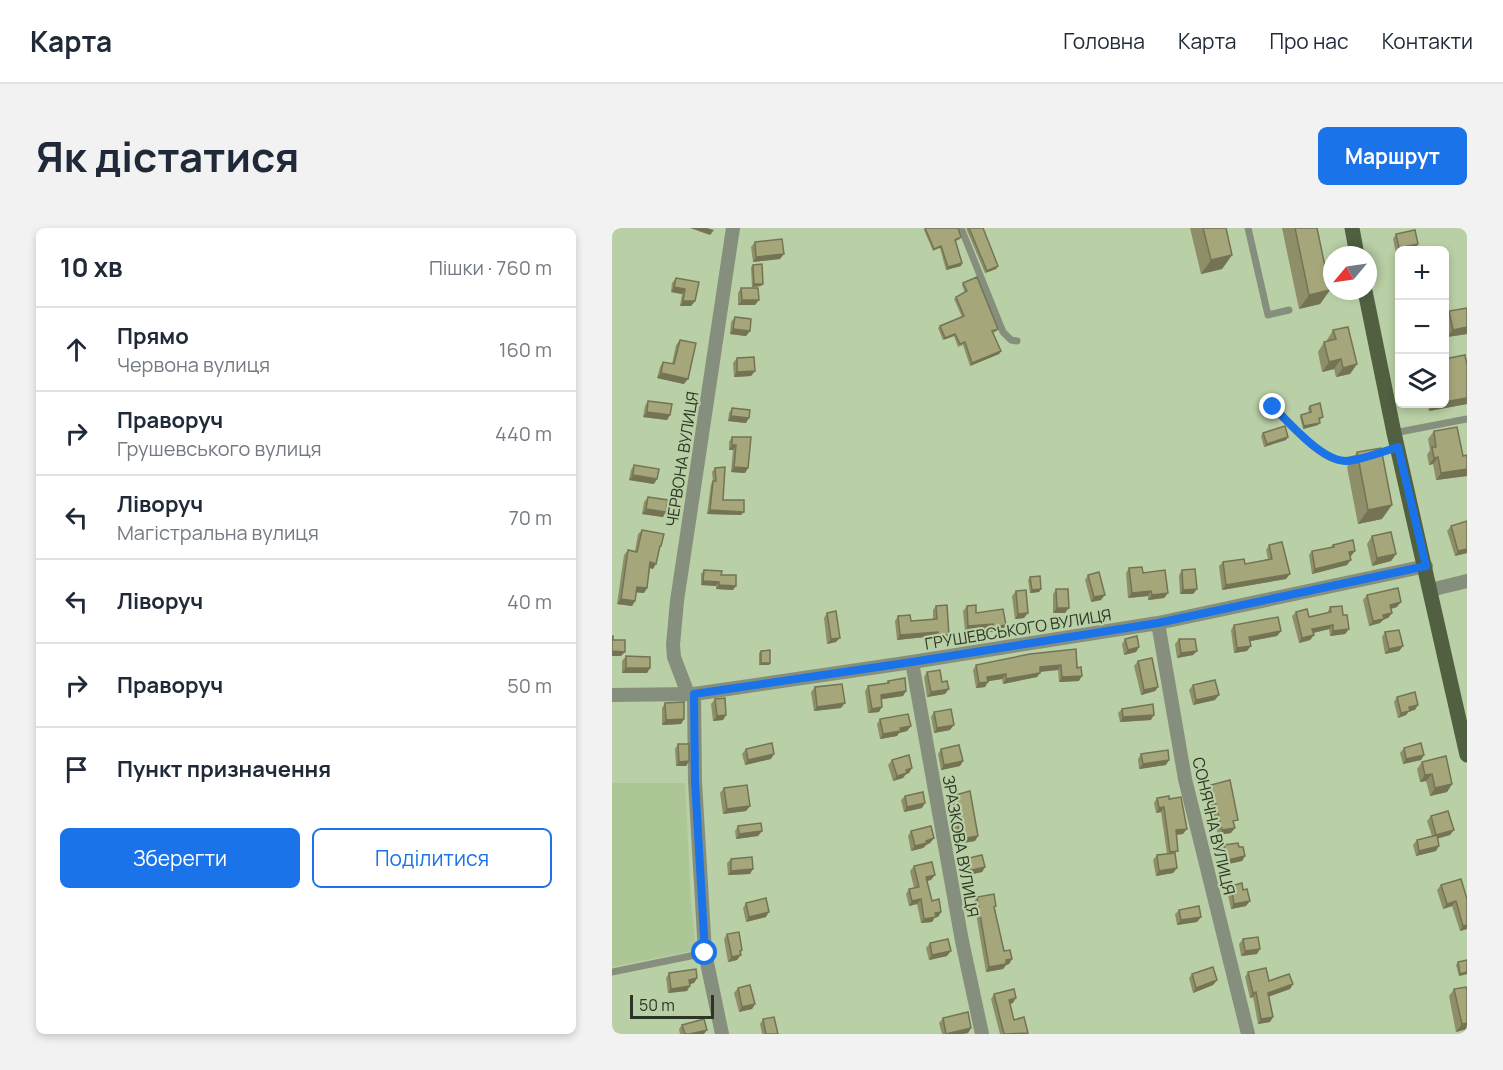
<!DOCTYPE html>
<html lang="uk">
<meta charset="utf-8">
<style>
body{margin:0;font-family:Manrope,sans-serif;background:#f2f2f3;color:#1f2937}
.controls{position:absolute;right:18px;top:18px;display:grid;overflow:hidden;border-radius:9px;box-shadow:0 3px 9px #0003}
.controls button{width:54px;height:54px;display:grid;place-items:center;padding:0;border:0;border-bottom:2px solid #e0e1e3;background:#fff;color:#1f2937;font:30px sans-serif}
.compass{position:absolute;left:711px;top:18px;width:54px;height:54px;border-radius:50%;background:#fff;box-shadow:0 3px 9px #0003;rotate:241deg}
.scale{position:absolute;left:18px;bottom:15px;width:84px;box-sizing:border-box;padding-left:6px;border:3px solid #2d3625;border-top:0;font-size:16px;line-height:21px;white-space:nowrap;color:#2d3625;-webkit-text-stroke:4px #b9cfa5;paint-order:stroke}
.stop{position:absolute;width:18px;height:18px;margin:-14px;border:4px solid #1a73e8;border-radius:50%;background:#fff}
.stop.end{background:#1a73e8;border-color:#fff;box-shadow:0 2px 6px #0008}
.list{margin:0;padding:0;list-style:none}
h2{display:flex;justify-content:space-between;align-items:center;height:78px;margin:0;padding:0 24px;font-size:26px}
h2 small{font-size:20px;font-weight:400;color:#747a83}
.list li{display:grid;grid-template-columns:39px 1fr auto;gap:18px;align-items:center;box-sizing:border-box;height:84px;padding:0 24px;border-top:2px solid #e0e1e3}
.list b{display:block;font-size:22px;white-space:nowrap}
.list p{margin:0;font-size:20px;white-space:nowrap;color:#747a83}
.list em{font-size:20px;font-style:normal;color:#747a83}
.actions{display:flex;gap:12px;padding:18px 24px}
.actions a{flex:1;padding:14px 0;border:2px solid #1a73e8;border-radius:9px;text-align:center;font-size:21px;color:#1a73e8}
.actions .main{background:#1a73e8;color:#fff}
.icon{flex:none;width:33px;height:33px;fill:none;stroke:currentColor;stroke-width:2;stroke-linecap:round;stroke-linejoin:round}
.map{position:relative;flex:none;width:855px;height:806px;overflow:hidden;border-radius:9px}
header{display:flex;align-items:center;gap:36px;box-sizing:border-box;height:84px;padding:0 30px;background:#fff;border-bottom:2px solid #e0e1e3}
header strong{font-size:28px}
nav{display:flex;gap:33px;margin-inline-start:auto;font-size:21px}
.intro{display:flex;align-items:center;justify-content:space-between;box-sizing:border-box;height:144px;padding:0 36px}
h1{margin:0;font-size:42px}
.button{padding:15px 27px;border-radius:9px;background:#1a73e8;color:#fff;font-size:21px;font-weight:700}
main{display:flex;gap:36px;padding:0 36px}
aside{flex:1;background:#fff;border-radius:9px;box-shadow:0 3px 9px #0003}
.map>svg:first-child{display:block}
.built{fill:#adc696}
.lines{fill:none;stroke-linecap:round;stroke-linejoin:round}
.lane{stroke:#868f7d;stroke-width:7}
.street{stroke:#868f7d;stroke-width:14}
.primary{stroke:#516041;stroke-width:15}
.wall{fill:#8e8f69}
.shaded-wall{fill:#747455}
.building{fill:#a5a67a;stroke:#747455;stroke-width:1.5}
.route{stroke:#1a73e8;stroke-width:8}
.labels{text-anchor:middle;stroke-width:4.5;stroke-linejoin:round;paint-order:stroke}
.street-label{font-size:16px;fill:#2d3625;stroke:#b9cfa5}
</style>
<header>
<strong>Карта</strong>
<nav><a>Головна</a><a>Карта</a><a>Про нас</a><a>Контакти</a></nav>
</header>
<div class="intro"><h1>Як дістатися</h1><a class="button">Маршрут</a></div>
<main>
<aside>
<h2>10 хв<small>Пішки · 760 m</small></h2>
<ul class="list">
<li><svg class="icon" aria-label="ahead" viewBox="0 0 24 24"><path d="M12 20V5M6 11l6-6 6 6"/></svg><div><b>Прямо</b><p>Червона вулиця</p></div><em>160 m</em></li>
<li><svg class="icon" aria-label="right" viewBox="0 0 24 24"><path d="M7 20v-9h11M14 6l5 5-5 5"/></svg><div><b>Праворуч</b><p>Грушевського вулиця</p></div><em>440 m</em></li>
<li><svg class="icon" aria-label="left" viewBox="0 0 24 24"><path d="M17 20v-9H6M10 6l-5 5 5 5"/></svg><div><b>Ліворуч</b><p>Магістральна вулиця</p></div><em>70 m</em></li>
<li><svg class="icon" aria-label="left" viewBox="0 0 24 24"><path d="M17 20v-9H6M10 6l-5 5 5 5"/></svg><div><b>Ліворуч</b></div><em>40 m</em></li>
<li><svg class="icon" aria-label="right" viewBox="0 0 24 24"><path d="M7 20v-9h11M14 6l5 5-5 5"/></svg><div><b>Праворуч</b></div><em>50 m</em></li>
<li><svg class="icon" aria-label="arrive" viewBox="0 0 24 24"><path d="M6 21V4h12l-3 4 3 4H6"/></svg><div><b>Пункт призначення</b></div></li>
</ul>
<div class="actions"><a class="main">Зберегти</a><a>Поділитися</a></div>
</aside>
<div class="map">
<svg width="855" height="806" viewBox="0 0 855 806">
<rect width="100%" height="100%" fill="#b9cfa5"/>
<path class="built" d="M0 555H73L79 674 84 722 0 739Z"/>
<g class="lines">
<path class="lane" d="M349 0 391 104 399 112 405 113
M636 0 656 87 677 82
M661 179C677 194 704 227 725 232 733 234 741 231 748 229
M782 205 855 191
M762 226 786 219
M0 744 93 725"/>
<path class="street" d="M818 362 855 353
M546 395 573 551 636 806
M300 434 350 713 370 806
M76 466 62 429 61 417 65 373 121 0
M82 466 83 553 93 725 110 806
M0 467 82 466 300 434 546 395 814 338"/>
<path class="primary" d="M740 0 745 27
M753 63 782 205 855 527"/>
</g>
<path class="wall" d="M313 0H346L348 11 344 13 350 35 349 38 334 42 328 20 321 23 312 2Z
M354 0H371L386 38 384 41 373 45Z
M578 0H614L620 27 610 41 589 46Z
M670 0H705L718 62 708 76 687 81Z
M784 6 806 16 803 21 796 22H788V24L784 25 781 11Z
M143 14 168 31 141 34 139 19Z
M141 37 149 58 140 59 139 39Z
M64 50 83 73 79 78H68L70 66 59 64 60 55Z
M351 55 386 101 385 103 381 105 389 123 387 126 358 138 351 117 346 119 342 108 331 112 326 100 328 98 350 89 342 71 344 69 353 65 350 57Z
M129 60 143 77H126V65Z
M855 80V106L835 109 832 90 837 83Z
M123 89 138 103 134 108 118 106 119 94Z
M721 102 745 136 738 146 724 149 722 141 710 144 706 124 712 114 715 113V112Z
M68 112 72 156 45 150 48 139 51 134 60 136 64 117Z
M125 130 143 143 139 148 122 149 121 135Z
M855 137V176L817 183 815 176H832Z
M36 173 58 187 55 192 31 189 33 178Z
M698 178 710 191 707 192 706 197 691 201 688 189 689 187 697 185 696 180Z
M120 180 134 195 116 193 117 185Z
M822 203 851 228 855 227V248L824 252 821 236 817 237 815 227 818 222 816 211Z
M651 205 674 212 652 219 649 208Z
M120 209 136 240 133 245 119 244 121 222H117V214Z
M745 224 770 291 746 296 735 239Z
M22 237 42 256 17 252 19 242Z
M103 240 111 272 129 287 95 286 99 256 101 253 100 244Z
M36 269 51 289 30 286 32 274Z
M839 298 855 325 843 328 835 303Z
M30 302 47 322 41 341 38 340 35 360 32 365 24 364 23 373 20 378 5 376 12 327 16 322 23 323 26 306Z
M760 308 784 326 779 333 760 338 755 316Z
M657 317 674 351 610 362 607 338 611 334 633 336 656 331 654 322Z
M721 317 739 328H738L735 337 700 346 697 327 700 323 719 319Z
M517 340 531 345 556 365 552 370 536 372V368L516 370 514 345Z
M92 342 121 362 104 361V358L89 357V346Z
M570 342 585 361 581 366H568L567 347Z
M476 347 489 372 479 374 473 352Z
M418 349 429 361 427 364 418 365 416 352Z
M444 361 453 385H441V366Z
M404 363 412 390 403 391 400 368Z
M755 367 785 379 779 381 780 385 776 390 772 391 768 395 757 398 751 372Z
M324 378 337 407 334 411 323 412V408L285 412 283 393 286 388 299 393 321 391V382Z
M355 378 364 385 394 397 390 402 378 404V401L353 403 351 383Z
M718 379 731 387 737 401 733 406 718 408 717 401 701 405 702 407 698 412 687 415 680 388 684 384 697 389 715 385Z
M215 385 224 414 215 416 212 390Z
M622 397 669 403 665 408 638 413 635 423 622 425 619 402Z
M773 404 791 418 787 423 773 426 770 409Z
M513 411 527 419 524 424 512 427 510 416Z
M567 411 585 423 581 427 565 430 563 416Z
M464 421 467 453 447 454 446 442 428 444 425 449 391 456 390 451 376 453 373 459 364 460 361 442 364 437Z
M149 423 158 435 157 437H147V425Z
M14 428 38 440 35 445H10V433Z
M526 433 546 459 543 463 529 467 522 438Z
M315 444 330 454 333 466 315 469 312 449Z
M276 453 294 463 291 468 269 471 267 484 256 485 253 463 256 458 274 456Z
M581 457 603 472 581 477 577 462Z
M203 459 229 480 202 483 199 464Z
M785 469 803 482 797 483 794 487 786 490 782 474Z
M103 471 114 487 111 492 101 493 99 476Z
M53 475 72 491 69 496 50 497V480Z
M510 481 539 492 508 494 506 485Z
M322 484 338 502 322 505 319 489Z
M268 491 299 498 295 503 287 505 285 508 268 511 265 496Z
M66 516 77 533 74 538H64L63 521Z
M792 520 812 527 809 532 791 536 788 525Z
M134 521 159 531 133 537 130 526Z
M329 521 351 533 348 538 329 542 326 526Z
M529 526 554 537 527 541 526 531Z
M280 532 300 540 297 545 294 546 291 550 281 553 276 537Z
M810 534 840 556 835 564 818 568 814 553 808 554 805 541Z
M599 557 622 597 619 605 606 607 595 562Z
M112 560 138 578 134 583 111 586 108 565Z
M293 568 310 580 292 584 289 572Z
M340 568 366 608 363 613 345 616 341 597 342 595 336 573Z
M545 570 557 571 571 606 565 607 563 628 565 640 561 645 544 648 541 632 545 627 555 626 549 584 544 585 542 575Z
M819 588 838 607 825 610 824 623 804 628 801 617 805 612 820 608 815 593Z
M126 598 150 603 146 608 124 611 123 603Z
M299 603 322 610 318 615 314 617 311 620 299 623 296 608Z
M612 617 633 628 630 633 612 637 609 622Z
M119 631 138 646 116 647 115 635Z
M353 631 373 639 370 644 352 648 349 636Z
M302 638 319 652 315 653 320 673 329 684 326 689H323L320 694 309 695 305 676 297 678 294 666 297 661 302 660 298 643Z
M829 657 855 671V701L848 703 840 678 831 681 825 662Z
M619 658 631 662 634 678 619 681 615 662Z
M365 669 383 681 392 723 400 731 397 736 394 737 391 741 374 744 362 674Z
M134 675 154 689 134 694 131 680Z
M567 682 589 689 585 694 565 697 563 686Z
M115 706 130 722 125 732 116 734 112 711Z
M631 711 645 726 629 728 627 716Z
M318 715 335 728 317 732 314 720Z
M855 732V746L847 748 844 737 846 734Z
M636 744 657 753 681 756 678 761 657 768 661 789 658 794 646 796 641 769 638 770 633 749Z
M57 745 85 750 82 755 78 756 75 763 56 765 54 750Z
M580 746 605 752 601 757 581 765 577 750Z
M126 760 143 776 140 781 127 784 122 765Z
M842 761 855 801 844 804 837 768Z
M382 766 401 775 398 776 402 792 416 806H388L379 771Z
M331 790 359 800 356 805 351 806H330L327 795Z
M151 791 166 806H150L148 796Z
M70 797 92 806H68L67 801Z"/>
<path class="shaded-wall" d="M78 0H95L102 2 98 7Z
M806 16 803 21 796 22H788V24L784 25 787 20Z
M172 26 168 31 141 34 144 29Z
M620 27 610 41 589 46 599 32Z
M350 35 349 38 334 42 336 39Z
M386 38 384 41 373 45 375 43Z
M142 56H151L149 58 140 59Z
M62 59 73 61 70 66 59 64Z
M718 62 708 76 687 81 697 67Z
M130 72H147L143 77H126Z
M71 73H83L79 78H68Z
M855 99V106L835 109 841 102Z
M121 101 138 103 134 108 118 106Z
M343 106 342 108 331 112 333 110Z
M389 123 387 126 358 138 360 135Z
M729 131 722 141 710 144 717 134Z
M745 136 738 146 724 149 731 140Z
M143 143 139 148 122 149 125 144Z
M49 145 76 151 72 156 45 150Z
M855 170V176L817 183 822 176H832V174Z
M35 184 58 187 55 192 31 189Z
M119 188 137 190 134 195 116 193Z
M708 195 706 197 691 201 692 198Z
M676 209 674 212 652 219 655 216Z
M120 217H124L121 222H117Z
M826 229 821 236 817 237 822 230Z
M122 239 136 240 133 245 119 244Z
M855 241V248L824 252 829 245Z
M21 247 45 251 42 256 17 252Z
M780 277 770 291 746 296 756 282Z
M34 281 54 284 51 289 30 286Z
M98 282 132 284 129 287 95 286Z
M855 321V325L843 328 846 323Z
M743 323 739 328 734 329 737 324Z
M784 326 779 333 760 338 765 330Z
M739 332 735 337 700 346 703 341Z
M38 334 44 336 41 341 35 339Z
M678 346 674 351 610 362 614 357Z
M91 353 107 354 104 358 89 357Z
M107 357 124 358 121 362 104 361Z
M25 359 35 360 32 365 21 364Z
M429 361 427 364 418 365 420 362Z
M585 361 581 366H568L571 362Z
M539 363 536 368 516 370 520 365Z
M556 365 552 370 536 372 540 367Z
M493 367 489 372 479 374 482 369Z
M9 371 23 373 20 378 5 376Z
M789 374 785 379 774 382 778 377Z
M445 380H457L453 385H441Z
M416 385 412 390 403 391 406 386Z
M780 385 776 390 772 391 768 395 757 398 761 393 771 387Z
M381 396 378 401 353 403 356 398Z
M394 397 390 402 378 404 382 399Z
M721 397 717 401 697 406 700 401Z
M737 401 733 406 718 408 721 403Z
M669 403 665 408 634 414 637 409Z
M326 404 323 408 285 412 288 407Z
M337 407 334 411 323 412 326 408Z
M702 407 698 412 687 415 690 410Z
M228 410 224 414 215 416 219 411Z
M639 418 635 423 622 425 625 420Z
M791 418 787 423 773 426 777 421Z
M527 419 524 424 512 427 516 422Z
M0 423 13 424 9 428H0Z
M585 423 581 427 565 430 569 425Z
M149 435H158L157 437H147Z
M449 437 446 442 424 444 428 439Z
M14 440H38L35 445H10Z
M428 445 425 449 391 456 394 451Z
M394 446 390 451 372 454 375 449Z
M470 448 467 453 447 454 450 449Z
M376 454 373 459 364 460 367 455Z
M546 459 543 463 529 467 532 462Z
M337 461 333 466 315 469 319 464Z
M294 463 291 468 265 472 269 467Z
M607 467 603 472 581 477 584 472Z
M233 475 229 480 202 483 205 479Z
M806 477 803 482 797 483 794 487 786 490 789 485 797 479Z
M270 479 267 484 256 485 260 481Z
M114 487 111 492 101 493 105 488Z
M542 487 539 492 508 494 511 489Z
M72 491 69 496 50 497 54 492Z
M342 497 338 502 322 505 325 500Z
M299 498 295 503 287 505 285 508 268 511 271 506 288 500Z
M162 526 159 531 133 537 136 532Z
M812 527 809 532 791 536 794 531Z
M557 532 554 537 527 541 531 536Z
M77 533 74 538H64L67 534Z
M351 533 348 538 329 542 332 537Z
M300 540 297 545 294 546 291 550 281 553 285 548 294 542Z
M820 546 814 553 808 554 813 547Z
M840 556 835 564 818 568 823 560Z
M313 575 310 580 292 584 295 579Z
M138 578 134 583 111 586 115 581Z
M552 579 549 584 544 585 547 580Z
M623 600 619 605 606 607 610 602Z
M575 601 571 606 561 607 564 602Z
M842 602 838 607 821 612 824 607Z
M150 603 146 608 124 611 127 606Z
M366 608 363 613 345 616 348 611Z
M322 610 318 615 314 617 311 620 299 623 303 618 314 613Z
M827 618 824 623 804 628 807 623Z
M633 628 630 633 612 637 615 632Z
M373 639 370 644 352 648 356 643Z
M565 640 561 645 544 648 547 643Z
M141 641 138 646 116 647 119 643Z
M323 647 319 652 310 654 314 649Z
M309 671 305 676 297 678 300 673Z
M638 673 634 678 619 681 622 676Z
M844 673 840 678 831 681 835 676Z
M157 684 154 689 134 694 137 689Z
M329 684 326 689H323L320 694 309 695 312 691 323 685Z
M589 689 585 694 565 697 569 692Z
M855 697V701L848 703 851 698Z
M648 721 645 726 629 728 633 723Z
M339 723 335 728 317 732 320 727Z
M129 727 125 732 116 734 120 729Z
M400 731 397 736 394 737 391 741 374 744 377 739 394 732Z
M855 744V746L847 748 848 746Z
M85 750 82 755 74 757 77 752Z
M605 752 601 757 581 765 584 760Z
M681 756 678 761 653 770 656 765Z
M78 758 75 763 56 765 59 761Z
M644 764 641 769 638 770 641 765Z
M404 770 401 775 394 777 397 772Z
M143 776 140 781 127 784 130 779Z
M661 789 658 794 646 796 649 791Z
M855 795V801L844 804 850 796Z
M359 800 356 805 351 806H334Z
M95 802 92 806H78Z"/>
<path class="building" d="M313 0H346L349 9 343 12 350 35 336 39 329 18 322 21Z
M357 0H371L386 38 375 43Z
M591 0H614L620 27 599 32Z
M683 0H705L718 62 697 67Z
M803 2 806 16 787 20 784 6Z
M170 11 172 26 144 29 143 14Z
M150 36 151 56H142L141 37Z
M365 49 386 101 380 103 389 123 360 135 353 114 348 116 343 106 333 110 328 98 352 88 344 69 355 63 351 55Z
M64 50 87 54 83 73H71L73 61 62 59Z
M129 60H146L147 72H130Z
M855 80V99L841 102 837 83Z
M123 89 139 91 138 103 121 101Z
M736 99 745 136 731 140 729 131 717 134 712 114 724 111 721 102Z
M68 112 84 115 76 151 49 145 51 134 62 136Z
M853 127 855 137V170L832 174V131Z
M142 129 143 143 125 144V130Z
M36 173 60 176 58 187 35 184Z
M708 175 711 189 707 190 708 195 692 198 689 187 699 184 698 178Z
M120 180 138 182 137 190 119 188Z
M673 198 676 209 655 216 651 205Z
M845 199 851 228 855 227V241L829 245 826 229 822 230 820 219H824L822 203Z
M120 209H139L136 240 122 239 124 217H120Z
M769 220 780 277 756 282 745 224Z
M22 237 47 241 45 251 21 247Z
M113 239 111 272H132V284L98 282 101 253H104L103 240Z
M36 269 56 272 54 284 34 281Z
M855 293V321L846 323 839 298Z
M30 302 52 306 49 318H48L44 336 38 334 35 360 25 359 23 373 9 371 16 322 25 324Z
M779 304 784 326 765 330 760 308Z
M741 312 743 323 737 324 739 332 703 341 700 323 722 319 721 317Z
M670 314 678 346 614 357 611 334 632 331 633 336 660 331 657 317Z
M530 339 531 345 553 342 556 365 540 367 539 363 520 365 517 340Z
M583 341 585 361 571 362 570 342Z
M92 342 110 343 109 347H124V358L107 357V354L91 353Z
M487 344 493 367 482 369 476 347Z
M428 348 429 361 420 362 418 349Z
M786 360 789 374 778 377 780 385 771 387 772 391 761 393 755 367Z
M444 361H456L457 380H445Z
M414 362 416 385 406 386 404 363Z
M335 377 337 407 326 408V404L288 407 286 388 298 387 299 393 325 391 324 378Z
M364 377V385L391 381 394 397 382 399 381 396 356 398 355 378Z
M730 378 731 387H735L737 401 721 403V397L700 401 702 407 690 410 684 384 695 381 697 389 719 384 718 379Z
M224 383 228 410 219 411 215 385Z
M666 389 669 403 637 409 639 418 625 420 622 397Z
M787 402 791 418 777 421 773 404Z
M0 408H1V412H13V424L0 423Z
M525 408 527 419 516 422 513 411Z
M567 411H583L585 423 569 425Z
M464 421 465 440 469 439 470 448 450 449 449 437 428 439V445L394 451V446L375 449 376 454 367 455 364 437 418 426Z
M158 422V435H149V423Z
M14 428 38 429V440H14Z
M540 430 546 459 532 462 526 433Z
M328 442 330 454 335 453 337 461 319 464 315 444Z
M293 450 294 463 269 467 270 479 260 481 256 458 277 455 276 453Z
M603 452 607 467 584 472 581 457Z
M230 456 233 475 205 479 203 459Z
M803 464 806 477 797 479 798 483 789 485 785 469Z
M113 470 114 487 105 488 103 471Z
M72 474V491L54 492 53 475Z
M541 476 542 487 511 489 510 481Z
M339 481 342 497 325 500 322 484Z
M296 486 299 498 288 500 289 503 271 506 268 491Z
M160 515 162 526 136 532 134 521Z
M809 515 812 527 794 531 792 520Z
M66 516H77V533L67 534Z
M347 517 351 533 332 537 329 521Z
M556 522 557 532 531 536 529 526Z
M297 527 300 540 294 542 295 545 285 548 280 532Z
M834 528 840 556 823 560 820 546 813 547 810 534Z
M618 552 626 592 621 593 623 600 610 602 599 557Z
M135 557 138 578 115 581 112 560Z
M358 563 366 608 348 611 345 592H346L340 568Z
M311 564 313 575 295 579 293 568Z
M557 568V571L569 569 575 601 564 602 566 623 558 624 552 579 547 580 545 570Z
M836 583 842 602 824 607 819 588Z
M149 595 150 603 127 606 126 598Z
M319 598 322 610 314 613 315 615 303 618 299 603Z
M825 607 827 618 807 623 805 612Z
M626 615 627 619H631L633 628 615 632 612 617Z
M563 625 565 640 547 643 545 627Z
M370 627 373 639 356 643 353 631Z
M140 629 141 641 119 643V631Z
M320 634 323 647 314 649 320 673 327 671 329 684 323 685 324 689 312 691 309 671 300 673 297 661 307 659 302 638Z
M849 651 855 671V697L851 698 844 673 835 676 829 657Z
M630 655 631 662 635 661 638 673 622 676 619 658Z
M382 666 384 678 382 679 392 723 398 722 400 731 394 732V736L377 739 365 669Z
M154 670 157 684 137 689 134 675Z
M587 678 589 689 569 692 567 682Z
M127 704 130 722 128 723 129 727 120 729 115 706Z
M646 709 648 721 633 723 631 711Z
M336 711 339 723 320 727 318 715Z
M855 732V744L848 746 846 734Z
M601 739 605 752 584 760 580 746Z
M654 740 657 753 677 746 681 756 656 765 661 789 649 791 644 764 641 765 636 744Z
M84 741 85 750 77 752 78 758 59 761 57 745Z
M138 757 143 776 130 779 126 760Z
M854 759 855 762V795L850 796 842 761Z
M402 761 404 770 397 772 402 792 412 789 416 805 392 806 382 766Z
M356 784 359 800 334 806 331 790Z
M162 789 166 806H154L151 791Z
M92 791 95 802 78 806H73L70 797Z"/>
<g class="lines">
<path class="route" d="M93 725 83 553 82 466 300 434 546 395 814 338 786 219C770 224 752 231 736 233 711 235 678 195 661 179"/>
</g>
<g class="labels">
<g class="street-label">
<text transform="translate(70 231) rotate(-81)" y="6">ЧЕРВОНА ВУЛИЦЯ</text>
<text transform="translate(406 401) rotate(-9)" y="6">ГРУШЕВСЬКОГО ВУЛИЦЯ</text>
<text transform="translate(602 598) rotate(77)" y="6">СОНЯЧНА ВУЛИЦЯ</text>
<text transform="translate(349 618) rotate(80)" y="6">ЗРАЗКОВА ВУЛИЦЯ</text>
</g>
</g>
</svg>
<div class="controls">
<button>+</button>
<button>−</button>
<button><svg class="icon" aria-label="layers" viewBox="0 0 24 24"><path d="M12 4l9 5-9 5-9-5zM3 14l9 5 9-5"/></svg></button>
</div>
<svg class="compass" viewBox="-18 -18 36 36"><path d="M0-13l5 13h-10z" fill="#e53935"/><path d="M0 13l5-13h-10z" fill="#747a83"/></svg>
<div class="scale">50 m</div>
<div class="stop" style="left:93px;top:725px"></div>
<div class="stop end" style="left:661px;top:179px"></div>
</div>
</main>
